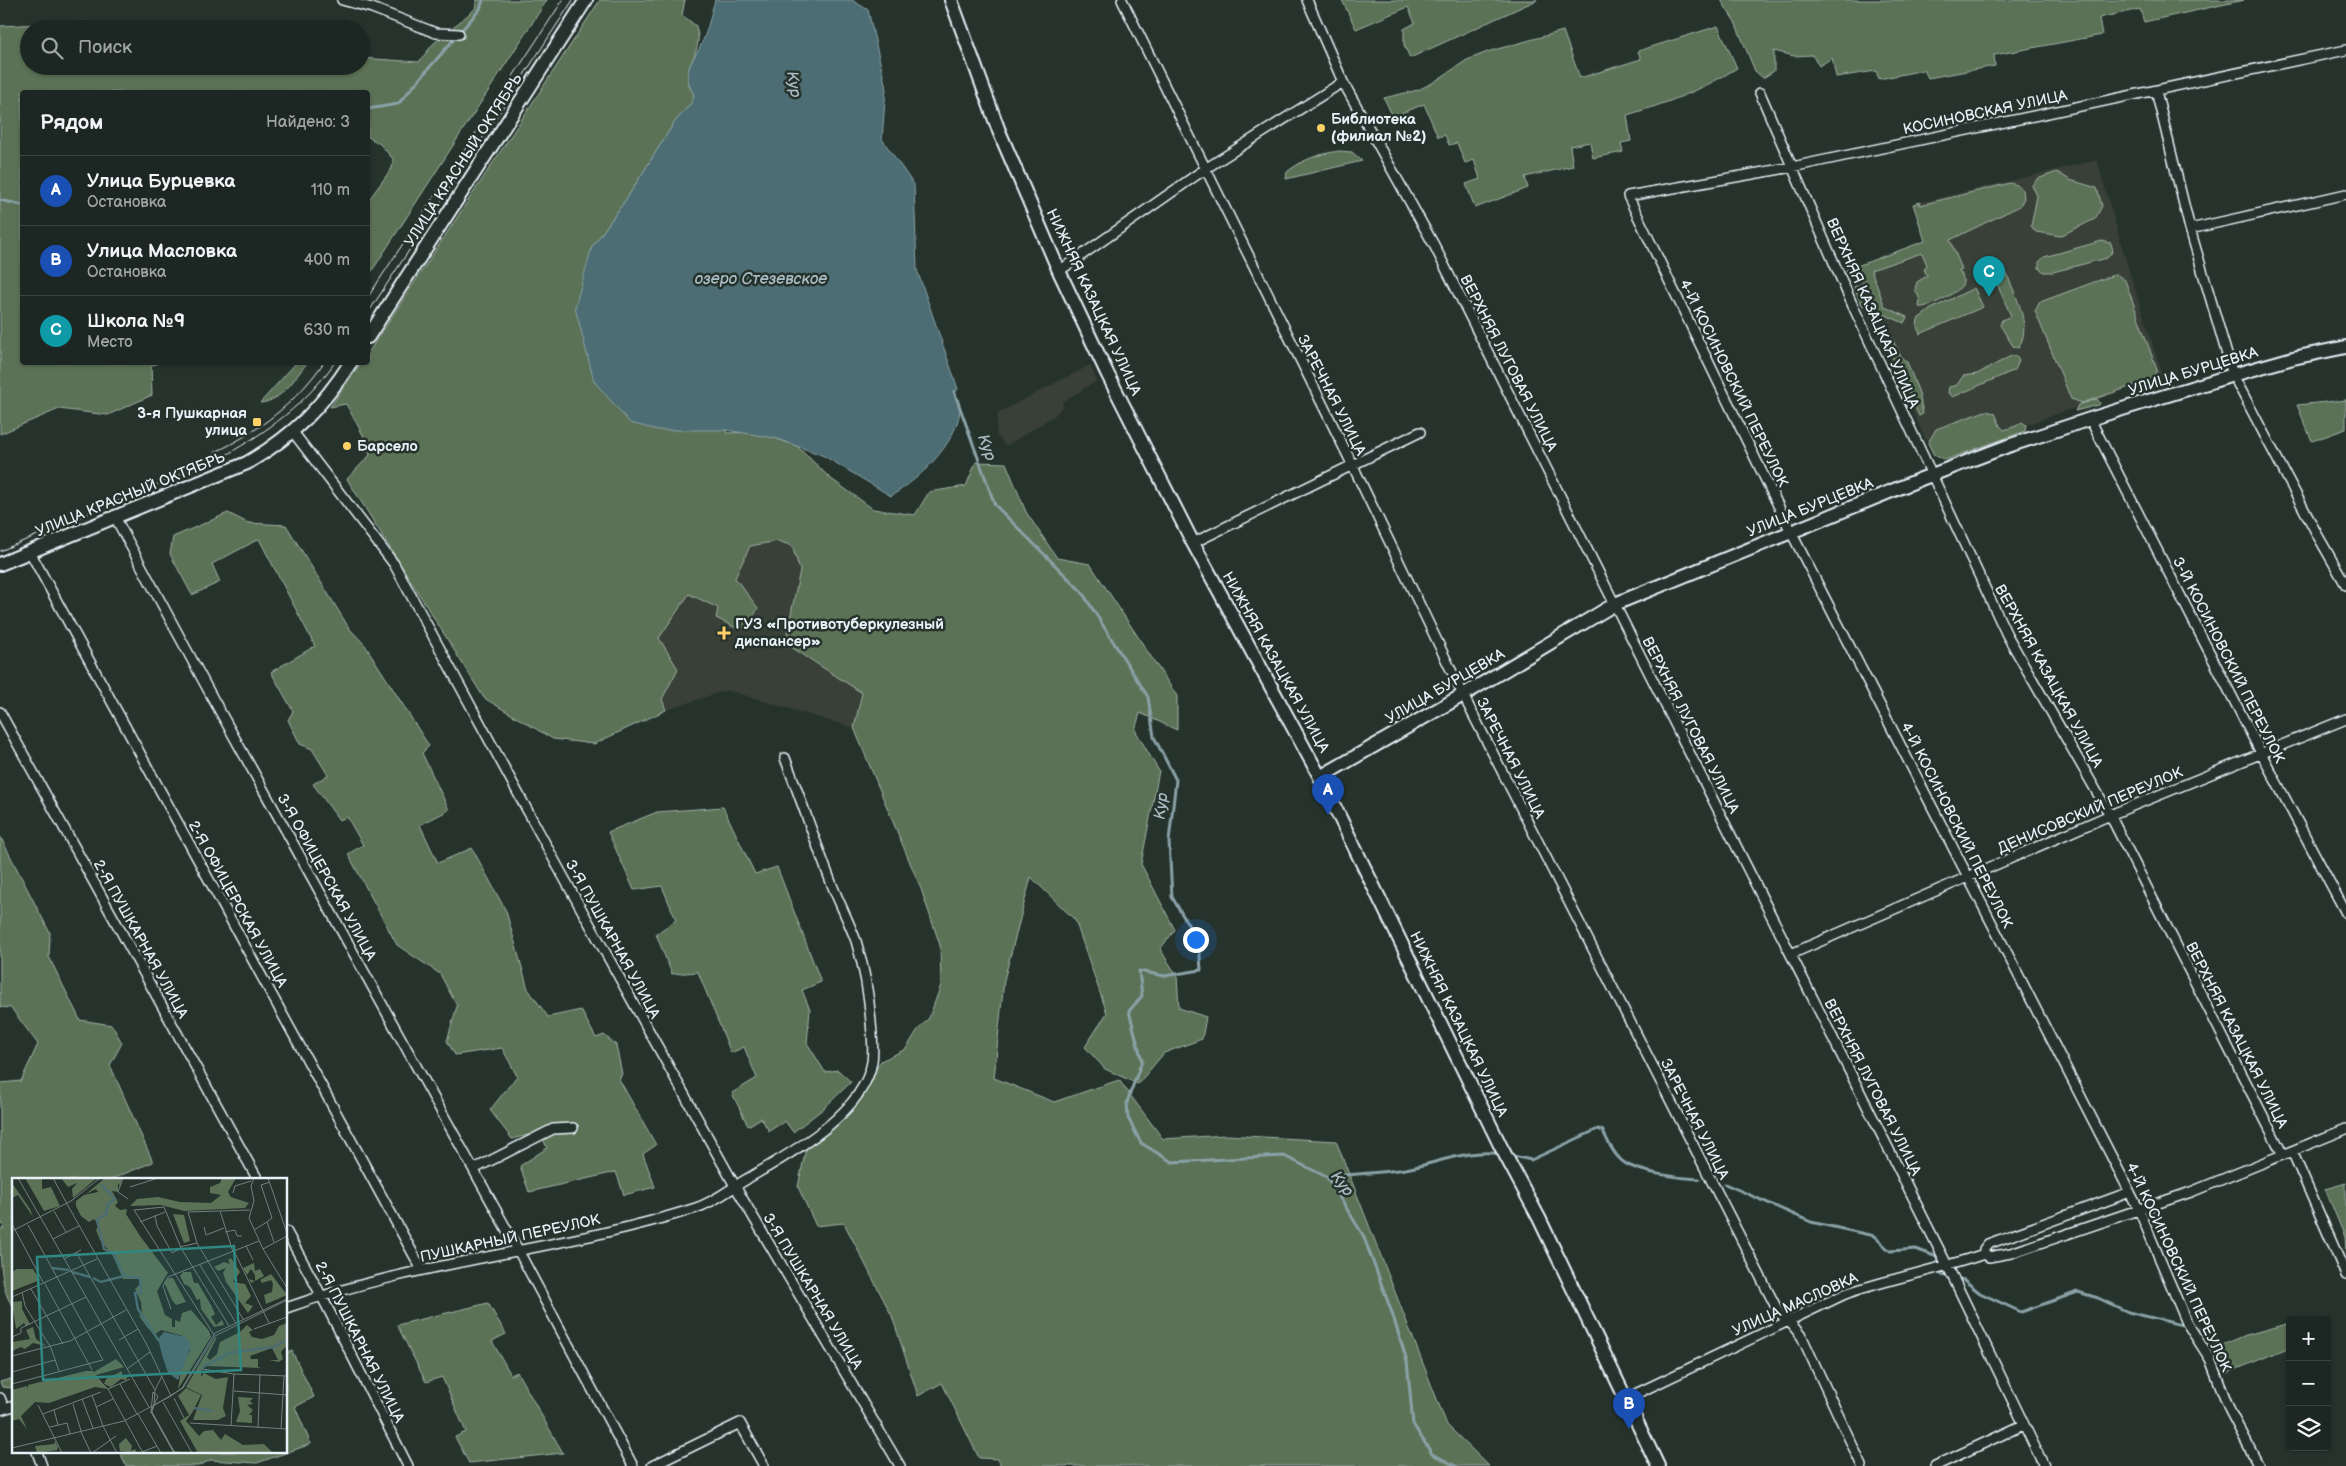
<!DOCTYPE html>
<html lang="ru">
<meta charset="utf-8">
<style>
body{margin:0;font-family:"Balsamiq Sans",sans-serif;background:#252e2a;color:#f1f3f6}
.controls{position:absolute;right:15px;bottom:15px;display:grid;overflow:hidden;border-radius:5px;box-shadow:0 1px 4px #0004}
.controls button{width:45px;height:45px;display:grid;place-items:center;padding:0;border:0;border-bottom:1px solid #3a4340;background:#1c2622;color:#f1f3f6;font:25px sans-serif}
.you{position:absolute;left:1195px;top:939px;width:18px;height:18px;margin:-12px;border:4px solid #fff;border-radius:50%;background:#1a73e8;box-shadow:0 0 0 8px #1a73e833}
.badge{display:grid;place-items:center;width:32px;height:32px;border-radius:50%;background:#ea580c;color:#fff;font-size:16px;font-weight:700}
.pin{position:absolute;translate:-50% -41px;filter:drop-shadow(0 1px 2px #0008)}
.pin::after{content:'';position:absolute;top:26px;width:18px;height:15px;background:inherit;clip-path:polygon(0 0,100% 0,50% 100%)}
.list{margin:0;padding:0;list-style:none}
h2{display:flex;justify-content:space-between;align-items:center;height:65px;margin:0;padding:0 20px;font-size:21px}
h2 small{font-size:16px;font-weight:400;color:#a0a5a5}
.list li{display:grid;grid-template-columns:32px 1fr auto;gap:15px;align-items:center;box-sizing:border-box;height:70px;padding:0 20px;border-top:1px solid #3a4340}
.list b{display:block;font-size:19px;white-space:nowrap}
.list p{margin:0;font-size:16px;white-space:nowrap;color:#a0a5a5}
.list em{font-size:16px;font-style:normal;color:#a0a5a5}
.icon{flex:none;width:28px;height:28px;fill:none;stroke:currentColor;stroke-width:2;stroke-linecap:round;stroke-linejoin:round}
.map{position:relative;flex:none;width:2346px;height:1466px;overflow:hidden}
.search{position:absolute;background:#1c2622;box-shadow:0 1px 4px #0004;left:20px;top:20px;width:350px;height:55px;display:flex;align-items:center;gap:12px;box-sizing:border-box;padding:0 18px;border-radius:28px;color:#a0a5a5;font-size:19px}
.panel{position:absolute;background:#1c2622;box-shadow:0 1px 4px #0004;left:20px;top:90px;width:350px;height:275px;border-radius:5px}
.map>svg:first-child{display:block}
.built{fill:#393f38}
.green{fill:#5b7256;stroke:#a2b2a7}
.water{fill:#4c6d73;stroke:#8aa2a8}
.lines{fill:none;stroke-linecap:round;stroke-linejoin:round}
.stream{stroke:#8aa2a8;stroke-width:3}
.street-casing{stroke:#e8f1f8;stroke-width:12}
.secondary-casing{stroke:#e8f1f8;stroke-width:16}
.street{stroke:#26332d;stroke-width:9}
.secondary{stroke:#26332d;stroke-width:12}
.tram{stroke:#e8f1f8;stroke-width:1}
.poi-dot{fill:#ffd166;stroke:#26332d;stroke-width:2}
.labels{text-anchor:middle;stroke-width:5;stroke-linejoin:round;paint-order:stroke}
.street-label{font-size:15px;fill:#e8f1f8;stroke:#26332d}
.poi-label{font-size:15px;font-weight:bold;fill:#e8f1f8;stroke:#26332d;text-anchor:start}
.water-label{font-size:16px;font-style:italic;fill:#aabcc3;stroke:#26332d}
.inset-river{fill:none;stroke:#4c6d73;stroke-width:2.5}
.inset-road{fill:none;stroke:#747f7e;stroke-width:1}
.view{fill:#308883;fill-opacity:0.15;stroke:#308883;stroke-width:2.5}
.inset-edge{fill:none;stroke:#e8f1f8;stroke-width:2.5}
</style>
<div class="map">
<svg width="2346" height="1466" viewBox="0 0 2346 1466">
<rect width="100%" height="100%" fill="#26332d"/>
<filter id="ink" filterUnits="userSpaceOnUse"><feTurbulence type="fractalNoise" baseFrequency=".02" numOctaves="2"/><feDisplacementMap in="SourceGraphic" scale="10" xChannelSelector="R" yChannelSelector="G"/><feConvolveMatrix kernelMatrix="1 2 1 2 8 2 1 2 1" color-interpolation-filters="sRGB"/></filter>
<g filter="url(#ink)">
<path class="built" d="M2097 160 2127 264 2163 377 1934 457 1846 270 1925 241 1913 204Z
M1090 365 1097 381 1062 402 1063 406 1055 415 1006 446 996 434 998 413Z
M778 541 792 546 800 570 785 643 862 693 854 728 727 690 666 710 662 699 678 669 659 638 689 593 718 608 717 618 737 629 758 608 735 578 750 546Z"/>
<path class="green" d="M477 0H547L368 277V201L392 168 393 159 380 144 368 137V92H22V362L158 363 151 366 152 395 108 415 59 409 0 434V26L83 22 169 29H29V66H361V58L419 62 433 44 475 9Z
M600 0H685L682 15 696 26C697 31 699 37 698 42 694 65 680 72 694 95L692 102 674 123 627 198 592 247 726 430V433L758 432 797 446 830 478 873 509 915 515 929 492 966 486 976 462 1006 463 1026 512 1057 558 1090 564 1177 696V730L1140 713 1135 730 1159 771 1141 864 1175 930 1160 949 1177 976 1179 1008 1206 1017 1202 1039 1164 1053 1138 1084 1105 1069 1085 1047 1107 1013 1075 920 1031 877 1004 980 994 1078 1054 1102 1119 1080 1163 1139 1226 1135 1336 1141 1447 1425 1489 1466H1001L998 1459 979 1458 942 1383 918 1396 892 1316 844 1223 816 1226 798 1187 807 1143 851 1111 881 1061 906 1049 917 1031 929 1018 941 985 940 945 921 889 854 728 862 693 785 643 800 570 792 546 778 541 750 546 735 578 758 608 748 626 738 629 716 618 718 608 689 594 659 638 678 669 662 699 666 710 594 744 553 739 484 698 347 479 370 455 363 435 346 404 330 407 361 363 368 362V353Z
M1342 0H1537L1410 58 1404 45V29L1415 23 1408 7 1356 29Z
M1721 0H2244L2144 22 2140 9 2099 18 2102 35 1994 55 1995 66 1928 78 1924 70 1879 79 1876 71 1836 77 1832 58 1819 66 1812 55 1794 56 1774 51V71L1763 78 1755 71 1735 22Z
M1718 26 1737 68C1700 91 1668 103 1627 115L1631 141 1621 143 1623 152 1593 158 1590 142 1570 146 1573 166 1525 177 1528 188 1475 208 1466 184 1480 179 1474 160 1465 163 1457 143 1449 145 1445 135 1438 137 1424 104 1393 117 1384 98 1418 90 1434 82 1467 60 1490 51 1563 31 1580 78 1641 59 1638 51Z
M1339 151 1352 152 1362 161 1286 179 1287 172C1303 159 1319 154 1339 151Z
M2057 172 2070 180 2097 188 2102 206 2095 219 2060 236 2036 232 2031 226 2037 196 2032 185 2037 179Z
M2010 183 2017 185 2023 190 2024 198 2020 206 1950 240 1962 269 1959 270C1962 275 1965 280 1962 285 1958 293 1926 309 1919 307L1920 300 1915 289 1917 282 1927 276 1924 269 1927 265 1922 253 1871 270 1885 307 1907 317 1904 323 1862 305 1854 287 1863 283 1859 273 1849 277 1846 270 1925 241 1913 204 1921 202 1920 205Z
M2102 241 2111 243 2113 251 2107 258 2053 272H2044L2039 268V262L2044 257Z
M1997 264 2005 269C2013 292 2034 326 2018 348L2013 346 2000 325 2002 320 2011 316 1991 270Z
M2116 274 2125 280 2157 370 2153 379 2082 403 2071 399 2035 311 2040 302Z
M1974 288 1983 307 1920 334 1917 327 1918 319 1931 309Z
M1885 331 1889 332 1901 357 1907 362 1919 393 1923 414 1919 416 1881 332Z
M2011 356H2016L2019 361 2015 370 1953 397 1948 393 1949 387 1957 385 1963 376 1977 374Z
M296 363H307C295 378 281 402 260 403Z
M2097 399 2100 403 2099 405 2075 411 2078 405Z
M2346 400V429L2312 441 2297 405Z
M1985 411 1995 413 2000 426 2004 430 2016 426 2022 422 2026 425 2025 431 1945 460 1934 455 1928 443 1936 429Z
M228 513 248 523 286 525 349 628 365 645 429 746 422 753 449 810 420 825 438 863 472 848 506 911 528 989 548 1017 581 1010 596 1038 604 1035 616 1045 622 1074 619 1079 656 1145 643 1154 655 1187 624 1195 616 1172 529 1192 520 1166 547 1148 540 1132 512 1139 490 1110 517 1076 502 1048 455 1055 447 1041 457 1006 440 974 397 945 348 854 363 845 347 817 339 820 313 784 328 775 312 749 300 744 288 720 293 711 271 672 315 646 259 539 212 564 220 582 192 595 170 554 173 537Z
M723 807 755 874 777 867 821 982 802 990 810 1010 807 1043 825 1072 838 1070 851 1082 823 1109 793 1132 785 1121 769 1131 761 1118 748 1126 732 1093 757 1078 744 1047 731 1053 698 972 672 974 656 934 676 920 662 886 634 890 608 832 657 812Z
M0 836 50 933 49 957 80 1020 112 1025 122 1043 110 1065 153 1162 109 1180H14V1307C0 1294 0 1252 0 1230L4 1228 0 1219V1083L21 1081 38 1044 11 1008 0 1007Z
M2346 1183V1253L2345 1237 2325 1189Z
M488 1303 506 1334 492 1341 511 1375 517 1372 563 1453 469 1463 455 1437 466 1432 442 1377 426 1382 397 1325Z
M2290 1323V1347L2225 1374 2220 1358V1346L2246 1335Z
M292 1351 314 1397 295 1407 311 1444 257 1463 211 1460 198 1466H126L120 1452H286V1353Z
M14 1378V1388L2 1387 0 1382Z"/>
<path class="water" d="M715 0H852L868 10 886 88 882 139 914 185 917 270 958 389 955 393C957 398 961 406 960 411 955 446 919 479 891 496L824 456 775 438 726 430H658L630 423 594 381 575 307 592 247 627 198 674 123 692 102 694 95C679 70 695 61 704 38 709 26 711 12 715 0Z"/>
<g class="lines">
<path class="stream" d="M368 109 398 104 480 9 483 0
M0 200 22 205
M954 391 995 505 1082 592 1148 697 1154 737 1176 780 1169 841 1172 897 1199 943 1201 970 1164 976 1139 971 1142 996 1129 1011 1142 1061 1127 1102 1128 1118 1141 1143 1172 1162 1284 1156 1327 1177 1363 1235 1391 1310 1407 1361 1413 1424 1432 1454 1456 1466
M1509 1155 1531 1160 1598 1129 1603 1131C1608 1142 1613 1153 1622 1161 1637 1173 1680 1178 1699 1179
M1327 1177C1353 1174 1379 1173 1405 1169 1435 1164 1469 1148 1500 1154
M1725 1184 1811 1222 1874 1236 1890 1251 1916 1249 1937 1257 1942 1275 1964 1280 1980 1293 2021 1312 2078 1292 2098 1298 2128 1312 2182 1325
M2200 1329 2220 1346"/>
<g class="street-casing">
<path id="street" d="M342 0 372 8 436 33 459 34
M1122 0 1352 464 1463 695 1779 1313 1789 1321 1802 1337 1862 1466
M1307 0 1343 82 1434 245 1948 1267 2044 1466
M2156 91 2190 229 2233 375 2318 536 2346 585
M1760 93 1852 304 2007 635 2110 815 2283 1155
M2190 229 2346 194
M1059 271 1205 169 1343 82
M2090 419 2262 755 2346 913
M293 432 394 564 558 867 735 1186 900 1466
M115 517 212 697 518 1250 633 1466
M1193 543 1420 432
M30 552 422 1270
M0 712 258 1180
M1791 954 2110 815 2346 719
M2292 1151 2346 1275
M474 1169 553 1129 573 1128
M286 1231 321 1295 408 1466
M1984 1254V1249L1988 1244 2130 1192
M286 1308C419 1260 562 1251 696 1208 715 1202 730 1189 747 1179 789 1154 863 1115 872 1062 874 1049 872 1035 871 1022 869 995 864 967 856 941 848 919 837 899 829 877 814 838 800 797 785 758
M0 1398 4 1408
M1625 1399 1845 1294C1891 1278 1938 1270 1984 1254L1989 1257 2011 1253 2191 1192 2346 1129
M0 1410 14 1406
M37 1452 42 1466
M652 1466 740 1423 764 1466
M1935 1466 2023 1425
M2259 1466 2230 1411 2210 1359 2187 1323 2139 1210 1791 532 1628 196 1792 167 2346 50"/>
</g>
<g class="secondary-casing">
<path id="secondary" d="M951 0 999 131 1059 271 1107 373 1193 543 1320 777 1501 1147 1539 1218 1658 1466
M368 337 586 0
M0 564 247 463C293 436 322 407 351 362
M1320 777 1463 695 1615 604 1921 479 2008 446 2090 419 2233 375 2293 358 2346 347"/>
</g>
<use href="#street" class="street"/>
<use href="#secondary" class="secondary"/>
<path class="tram" d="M368 297 563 0
M368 313 573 0
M215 452C257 433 298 401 324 362
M0 551 226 455C269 430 306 404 335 362"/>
</g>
</g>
<g class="poi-dot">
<circle cx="1321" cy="128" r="5"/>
<rect x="252" y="417" width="10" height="10" rx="2.5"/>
<circle cx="347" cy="446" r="5"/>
<path d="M721.5 625.5h5v5h5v5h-5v5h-5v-5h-5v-5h5z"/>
</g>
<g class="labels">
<g class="street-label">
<text transform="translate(1985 112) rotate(-12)" y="5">КОСИНОВСКАЯ УЛИЦА</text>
<text transform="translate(463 160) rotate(-57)" y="5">УЛИЦА КРАСНЫЙ ОКТЯБРЬ</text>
<text transform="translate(1094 302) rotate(65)" y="5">НИЖНЯЯ КАЗАЦКАЯ УЛИЦА</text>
<text transform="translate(1873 313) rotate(66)" y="5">ВЕРХНЯЯ КАЗАЦКАЯ УЛИЦА</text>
<text transform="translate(1509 363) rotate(63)" y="5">ВЕРХНЯЯ ЛУГОВАЯ УЛИЦА</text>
<text transform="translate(2193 371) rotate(-17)" y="5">УЛИЦА БУРЦЕВКА</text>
<text transform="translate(1734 383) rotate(64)" y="5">4-Й КОСИНОВСКИЙ ПЕРЕУЛОК</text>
<text transform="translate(1332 395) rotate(63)" y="5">ЗАРЕЧНАЯ УЛИЦА</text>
<text transform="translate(130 494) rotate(-22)" y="5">УЛИЦА КРАСНЫЙ ОКТЯБРЬ</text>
<text transform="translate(1810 507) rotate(-22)" y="5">УЛИЦА БУРЦЕВКА</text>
<text transform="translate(2229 660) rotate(63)" y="5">3-Й КОСИНОВСКИЙ ПЕРЕУЛОК</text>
<text transform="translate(1276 662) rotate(61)" y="5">НИЖНЯЯ КАЗАЦКАЯ УЛИЦА</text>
<text transform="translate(2049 676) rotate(61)" y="5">ВЕРХНЯЯ КАЗАЦКАЯ УЛИЦА</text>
<text transform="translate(1445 686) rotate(-30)" y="5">УЛИЦА БУРЦЕВКА</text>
<text transform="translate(1691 725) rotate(63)" y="5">ВЕРХНЯЯ ЛУГОВАЯ УЛИЦА</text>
<text transform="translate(1511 758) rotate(63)" y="5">ЗАРЕЧНАЯ УЛИЦА</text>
<text transform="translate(2090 810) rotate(-23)" y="5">ДЕНИСОВСКИЙ ПЕРЕУЛОК</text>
<text transform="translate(1957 825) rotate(63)" y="5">4-Й КОСИНОВСКИЙ ПЕРЕУЛОК</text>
<text transform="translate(327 877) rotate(61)" y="5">3-Я ОФИЦЕРСКАЯ УЛИЦА</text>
<text transform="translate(238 904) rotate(61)" y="5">2-Я ОФИЦЕРСКАЯ УЛИЦА</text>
<text transform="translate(141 939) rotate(61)" y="5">2-Я ПУШКАРНАЯ УЛИЦА</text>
<text transform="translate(613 939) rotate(61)" y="5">3-Я ПУШКАРНАЯ УЛИЦА</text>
<text transform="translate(1459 1024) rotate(64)" y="5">НИЖНЯЯ КАЗАЦКАЯ УЛИЦА</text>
<text transform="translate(2237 1035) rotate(63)" y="5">ВЕРХНЯЯ КАЗАЦКАЯ УЛИЦА</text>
<text transform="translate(1873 1087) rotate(63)" y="5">ВЕРХНЯЯ ЛУГОВАЯ УЛИЦА</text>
<text transform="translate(1695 1119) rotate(63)" y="5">ЗАРЕЧНАЯ УЛИЦА</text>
<text transform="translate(510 1238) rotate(-12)" y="5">ПУШКАРНЫЙ ПЕРЕУЛОК</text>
<text transform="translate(2179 1267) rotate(65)" y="5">4-Й КОСИНОВСКИЙ ПЕРЕУЛОК</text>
<text transform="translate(813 1291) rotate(59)" y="5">3-Я ПУШКАРНАЯ УЛИЦА</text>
<text transform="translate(1795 1304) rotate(-24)" y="5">УЛИЦА МАСЛОВКА</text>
<text transform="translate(360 1342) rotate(63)" y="5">2-Я ПУШКАРНАЯ УЛИЦА</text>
</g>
<g class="poi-label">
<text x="1331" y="124">Библиотека<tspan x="1331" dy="17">(филиал №2)</tspan></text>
<text x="247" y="418" text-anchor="end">3-я Пушкарная<tspan x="247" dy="17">улица</tspan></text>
<text x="357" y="451">Барсело</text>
<text x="735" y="629">ГУЗ «Противотуберкулезный<tspan x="735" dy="17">диспансер»</tspan></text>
</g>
<g class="water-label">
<text transform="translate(795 84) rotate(80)" y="6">Кур</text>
<text x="761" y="284">озеро Стезевское</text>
<text transform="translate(988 447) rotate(70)" y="6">Кур</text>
<text transform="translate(1160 806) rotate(-84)" y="6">Кур</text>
<text transform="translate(1343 1183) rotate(53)" y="6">Кур</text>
</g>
</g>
<g transform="translate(12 1178)">
<rect width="275" height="275" fill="#26332d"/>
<path d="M13 0H30V11L39 9 48 28 32 33ZM49 0H85L61 20 60 11 65 5 56 9ZM93 0H110L108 8 106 5V14L100 13 106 24 103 28 108 32 115 31 114 36 128 58 156 95 145 113 153 137 160 141V149H163V142L168 144 170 135 179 132 197 153 199 159 166 211 170 186 178 173 171 158 149 152 142 157 135 149 127 138 130 135 129 124 123 111 129 105 126 101H111L101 78 88 62 84 52 87 47 82 41 77 44 69 38 64 28V23L72 17 86 14 84 11 74 16ZM210 0H224L216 14 219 19 237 25 233 30 172 33 149 27 118 28 125 21 146 19 168 24 199 25 209 17 198 15V9L208 5ZM0 5 18 31 21 39 6 17 0 20ZM161 36 172 37 178 63 172 65ZM219 80 228 94 221 104 233 106 239 118 233 125 241 128 236 135 214 104 211 95 214 90 206 93 202 89 212 84 218 86 216 82ZM242 85 243 93 248 91 252 98 239 105 237 101 243 103V97L239 91 235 97 231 90ZM5 91H21L28 102 0 113V94ZM171 94H179L182 105H186L199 127 203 136 199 139 204 147 210 142 212 147 202 149 189 131 188 121 185 122 178 109 172 106 168 98ZM259 96 275 117 254 126 252 117 260 114 261 106 259 102 250 105 248 102ZM157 100H161L174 124 164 127 160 122 152 104ZM10 123V131L18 146 14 148 12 145 4 151 0 124ZM275 145V167L269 174 271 181 267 184 257 182H266L260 170 238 178 239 181H246V189L249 190 193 188 189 193V199L192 195 204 201 216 199 211 230 214 238 206 242H181L190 217 174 209 203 160 205 159 195 179 198 182 205 176 208 164 228 154 235 147 241 152 237 154 240 159 250 161 262 157 267 148ZM21 149 24 161 34 168 21 165 13 171 9 169 0 173V164L18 161 14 152ZM104 181 112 189 84 197 82 194ZM74 193H81L95 211 83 209 37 225 23 224 9 238 15 251 7 241 0 243V212L15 208 16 212V207ZM110 193V197L116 198 114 202 109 201 99 209 92 206 94 201ZM174 210 189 217 180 235 174 243 187 258 192 253 201 252 209 262 213 256 231 267 252 266 260 274 267 275H186L168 243 177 237 166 218ZM226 219 241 220 238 223 241 226 235 227 241 232 237 237H240V245L224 244 228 233ZM114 260 120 268 119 273 123 271 125 275 108 273 107 266ZM43 263 46 269 45 272 25 275 23 268 42 266Z" fill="#5b7256"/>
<path d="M152 154 174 159 179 168 166 202 156 195 151 180 146 161Z" fill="#4c6d73"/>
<path class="inset-river" d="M89 6 103 21 96 26 94 36 85 42 92 71 102 76 112 98 128 100 129 115H123L126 131 147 163M40 90 57 92M60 94 78 99M81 100 89 104 112 98M191 189 217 175 261 169 275 162M182 230 201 233"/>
<path class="inset-road" d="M6 0 137 229M41 0 55 26M111 0 106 14 116 21M242 0 239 8 242 23 237 40 251 71M256 0 275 55M258 4 249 7 260 40 255 44 262 64M118 9 146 0M221 15 223 8 239 3M55 26 134 165 159 218M42 33 54 54M208 33 221 74M143 37 145 48 160 75 169 70M128 44 153 34M0 46 31 104M192 49 194 57 212 50M242 52 255 44M0 53 59 23 88 0M213 54 223 52 225 58H230M275 58 251 71 275 110M41 61 67 48M234 68 241 82M168 69 185 65M222 73 257 145M64 74 143 212 142 227M52 81 69 72M188 87 224 145M32 104 80 192M19 111 51 166M10 114 13 128 39 170 47 193M0 119 85 81M159 131 151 108 156 99 247 63M231 141 185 65 176 34 238 32M242 151 275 139M202 157 122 32 152 29 169 70 217 148M0 159 9 155V150L74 119M107 162 126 151M0 178 58 163 114 132M115 191 138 174M190 191 222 196 275 198M0 194 43 182M87 203 96 211 131 275M0 206 91 182 16 47M108 206 125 236M96 211 118 201M143 212 150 198M222 213 275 217M80 217 91 248 105 275M162 220 172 240M70 221 81 250M151 224 180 275M61 226 69 253M26 227 50 275M142 227 140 234 163 275M84 229 101 221M42 232 46 247M139 235 141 228 171 210 203 158 275 122M31 236 89 214M126 236 149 275M178 245 275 251M219 248 222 196M38 249 55 245 58 256M246 250 248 196M269 251 272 198M69 254 79 275M0 270 112 243 159 218 170 210 203 155 275 121M130 274 145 268M162 274 180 275M80 275 104 258M162 275 139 233 141 214 146 218 139 234 162 275"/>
<path class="view" d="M222 68 229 192 31 202 25 79Z"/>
<rect width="275" height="275" class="inset-edge"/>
</g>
</svg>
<div class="controls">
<button>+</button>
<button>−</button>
<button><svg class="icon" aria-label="layers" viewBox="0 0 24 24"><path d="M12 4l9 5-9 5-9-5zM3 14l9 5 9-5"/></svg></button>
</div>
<div class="you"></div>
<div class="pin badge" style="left:1328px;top:815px;background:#1a4fb4">A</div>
<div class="pin badge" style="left:1629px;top:1429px;background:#1a4fb4">B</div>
<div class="pin badge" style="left:1989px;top:297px;background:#0f9aa8">C</div>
<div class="search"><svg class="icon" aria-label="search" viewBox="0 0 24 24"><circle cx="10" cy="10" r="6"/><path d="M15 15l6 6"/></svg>Поиск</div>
<section class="panel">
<h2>Рядом<small>Найдено: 3</small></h2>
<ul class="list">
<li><span class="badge" style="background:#1a4fb4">A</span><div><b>Улица Бурцевка</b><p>Остановка</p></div><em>110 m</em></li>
<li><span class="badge" style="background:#1a4fb4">B</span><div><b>Улица Масловка</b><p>Остановка</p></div><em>400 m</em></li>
<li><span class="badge" style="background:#0f9aa8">C</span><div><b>Школа №9</b><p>Место</p></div><em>630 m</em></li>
</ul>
</section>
</div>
